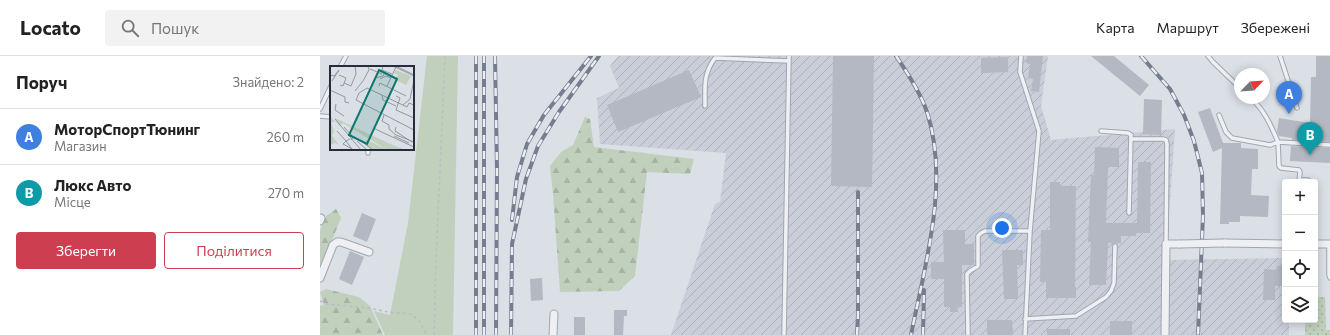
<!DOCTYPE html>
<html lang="uk">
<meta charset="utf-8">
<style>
body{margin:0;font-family:Commissioner,sans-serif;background:#f2f2f2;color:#222}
.controls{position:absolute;right:12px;bottom:12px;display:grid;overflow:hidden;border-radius:4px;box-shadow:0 2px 10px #0003}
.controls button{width:36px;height:36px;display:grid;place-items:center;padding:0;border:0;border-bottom:1px solid #e0e0e0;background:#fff;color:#222;font:20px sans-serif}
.compass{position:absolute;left:914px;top:12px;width:36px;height:36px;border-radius:50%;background:#fff;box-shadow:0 2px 10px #0003;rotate:65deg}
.you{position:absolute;left:682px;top:172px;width:14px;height:14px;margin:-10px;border:3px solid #fff;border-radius:50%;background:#1a73e8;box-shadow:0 0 0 6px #1a73e833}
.badge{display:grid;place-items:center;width:26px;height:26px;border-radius:50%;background:#cd3e50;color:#fff;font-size:13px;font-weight:700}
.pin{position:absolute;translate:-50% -33px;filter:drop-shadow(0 1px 2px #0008)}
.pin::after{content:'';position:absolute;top:21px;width:14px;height:12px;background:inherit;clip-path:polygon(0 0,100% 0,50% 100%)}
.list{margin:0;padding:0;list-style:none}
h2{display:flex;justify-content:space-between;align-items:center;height:52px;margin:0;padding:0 16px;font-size:17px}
h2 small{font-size:13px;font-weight:400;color:#767676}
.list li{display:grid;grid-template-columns:26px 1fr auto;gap:12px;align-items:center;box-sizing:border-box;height:56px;padding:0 16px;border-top:1px solid #e0e0e0}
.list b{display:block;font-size:15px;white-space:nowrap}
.list p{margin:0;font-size:13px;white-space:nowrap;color:#767676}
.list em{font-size:13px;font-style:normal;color:#767676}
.actions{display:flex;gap:8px;padding:12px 16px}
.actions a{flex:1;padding:9px 0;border:1px solid #cd3e50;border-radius:4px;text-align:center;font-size:14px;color:#cd3e50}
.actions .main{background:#cd3e50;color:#fff}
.icon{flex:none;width:22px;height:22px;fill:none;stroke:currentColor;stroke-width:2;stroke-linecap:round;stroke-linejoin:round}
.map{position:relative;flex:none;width:1010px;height:279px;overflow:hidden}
header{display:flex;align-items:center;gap:24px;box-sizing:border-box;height:56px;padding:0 20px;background:#fff;border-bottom:1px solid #e0e0e0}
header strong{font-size:19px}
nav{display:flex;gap:22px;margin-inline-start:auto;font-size:14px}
.search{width:280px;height:36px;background:#f2f2f2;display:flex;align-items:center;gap:10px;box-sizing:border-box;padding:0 14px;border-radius:4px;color:#767676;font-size:15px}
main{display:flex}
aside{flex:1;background:#fff}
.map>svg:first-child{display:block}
.industrial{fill:url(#industrial-furrows)}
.grass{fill:#c1d0bc}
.forest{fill:url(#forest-firs)}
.park{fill:url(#park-dots)}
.building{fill:#b3b8c2}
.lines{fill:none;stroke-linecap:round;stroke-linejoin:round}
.lane-casing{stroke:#a1a6b0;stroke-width:5.5}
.street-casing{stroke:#a1a6b0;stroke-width:9}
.path{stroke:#babdc4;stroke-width:1.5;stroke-dasharray:3 3;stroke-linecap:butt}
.lane{stroke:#eef0f4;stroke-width:3.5}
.street{stroke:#eef0f4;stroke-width:7}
.rail-casing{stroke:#757e8f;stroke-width:4}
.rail{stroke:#eaeef4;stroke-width:2.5;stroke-dasharray:8;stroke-linecap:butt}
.street-bridge-casing{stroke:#a1a6b0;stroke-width:9;stroke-linecap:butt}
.street-bridge{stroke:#eef0f4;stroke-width:7}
.inset-road{fill:none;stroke:#9298a2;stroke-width:1}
.view{fill:#0f766e;fill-opacity:0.15;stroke:#0f766e;stroke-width:2}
.inset-edge{fill:none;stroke:#252d3c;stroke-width:2}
</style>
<header>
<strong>Locato</strong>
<div class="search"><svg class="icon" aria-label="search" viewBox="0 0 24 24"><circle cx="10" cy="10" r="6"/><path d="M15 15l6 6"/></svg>Пошук</div>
<nav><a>Карта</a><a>Маршрут</a><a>Збережені</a></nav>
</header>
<main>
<aside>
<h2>Поруч<small>Знайдено: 2</small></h2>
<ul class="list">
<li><span class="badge" style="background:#3f7fe0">A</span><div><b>МоторСпортТюнинг</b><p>Магазин</p></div><em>260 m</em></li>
<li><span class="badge" style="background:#0f9aa8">B</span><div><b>Люкс Авто</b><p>Місце</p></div><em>270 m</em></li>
</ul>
<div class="actions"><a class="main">Зберегти</a><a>Поділитися</a></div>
</aside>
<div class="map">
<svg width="1010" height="279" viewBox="0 0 1010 279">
<defs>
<pattern id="industrial-furrows" width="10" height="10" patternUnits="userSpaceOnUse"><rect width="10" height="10" fill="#c9ced8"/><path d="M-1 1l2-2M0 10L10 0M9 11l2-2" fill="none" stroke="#acb1ba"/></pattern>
<pattern id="forest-firs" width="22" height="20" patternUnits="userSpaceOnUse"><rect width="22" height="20" fill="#c1d0bc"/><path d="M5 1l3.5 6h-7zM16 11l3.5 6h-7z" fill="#a6b3a2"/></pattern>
<pattern id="park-dots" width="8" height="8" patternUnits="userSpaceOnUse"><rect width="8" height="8" fill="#c1d0bc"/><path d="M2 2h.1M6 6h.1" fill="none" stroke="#a6b3a2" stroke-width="1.8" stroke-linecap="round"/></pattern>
</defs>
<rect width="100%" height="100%" fill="#dbdfe6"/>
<path class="industrial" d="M298 0H728L721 50 731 84 855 73 846 204 965 202V264H969V279H351L395 148 400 146 406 97 280 88 277 42 299 32 290 10Z"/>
<path class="grass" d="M107 0H138L133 279H65L54 255 70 259 88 167Z"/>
<path class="forest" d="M265 61 270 63 274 91 374 103 370 118 327 116 315 220 299 235 240 236 233 138 230 110 241 96 253 89Z
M16 153 21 162 0 214V175L6 160Z
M6 233 39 241 50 250 63 279H0V250L4 249 0 236Z"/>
<path class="park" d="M995 241H1005L1006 274H1010V279H985V264H995Z"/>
<path class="building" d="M513 0H554L552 131 511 130Z
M707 0H723L719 36 711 35 713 23 708 22 710 8 706 7Z
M771 0H794L829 29 820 40Z
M996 0H1010V86L972 84V82L959 80 957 76 959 62 990 67 991 21H996Z
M688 1V16L661 17V2Z
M369 14 381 41 298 76 287 49Z
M824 43 842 44 841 79 823 78Z
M890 52 903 87H921V92L938 93V113H932L931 139 949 140 948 161 920 160V166H909V168H900L902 92 893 96 878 56Z
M971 90 1010 92V107L970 105Z
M775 91 799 92V111H788L786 167H817L818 106H831L830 177H816V180H801V187H788L786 229H769L771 186H768L771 119H774Z
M730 126H740V130H756L755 231H756V242H726V226H720L721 174H730Z
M42 157 56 163 47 186 33 180Z
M623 174H645V188H654V209H642V251H637L638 256H630V251H624V223H611V206H624Z
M682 194H703V209H697L698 243H684Z
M30 195 44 201 32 229 19 223Z
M957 210H965V230H955V244H943L944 213 957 214Z
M222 222 223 244 211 245 210 223Z
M294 254H307V260H304L303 279H294Z
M254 261H265V279H254Z
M667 264H692L693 279H667Z
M790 265H812V279H790Z
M727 273H750V279H727Z"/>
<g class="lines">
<g class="lane-casing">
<path id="lane" d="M701 0 700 16 719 75 710 175 705 279
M888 0 893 6 920 32
M960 0 977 52
M20 11 26 0
M931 42C944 54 951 69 958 86L1010 89
M385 50C385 31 383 18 395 2L469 5
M0 53 11 30
M899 59 906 76 912 82 950 89 958 86 959 110 961 112 979 114 980 116 979 126
M0 60 11 61
M781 75 808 77 811 79 809 157
M811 83H843L846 84 847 88 846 188
M48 97V93
M979 124H988
M1009 188V219L1010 222
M705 263 756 260 786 241 791 235 794 227 795 190
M464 279 469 0
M648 279 647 218 650 215 658 210V180L661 177 665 175H710"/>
</g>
<g class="street-casing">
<path id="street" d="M0 165 1 162
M904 187 965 188
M995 188H1010
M0 222 13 189 17 186H21L49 196
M233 279 234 258
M845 279 846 188H860"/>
</g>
<path class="path" d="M0 245 7 248 49 252 68 256 91 258 99 265 107 279
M114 279 116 203 125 0"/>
<use href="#lane" class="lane"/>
<use href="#street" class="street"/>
<g class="rail-casing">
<path id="rail" d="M156 0V279
M175 0 177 114 176 279
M576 0C587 16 601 38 607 56 630 127 605 208 591 279
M821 0 850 33 864 59 874 85 882 117 883 159 878 279
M192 164 197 121 207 88 224 59 271 0
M164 279V0
M191 279 192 188 206 123 218 90 239 56 279 0
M537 279 538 259V136
M603 279 604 234"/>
</g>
<use href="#rail" class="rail"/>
<g class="street-bridge-casing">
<path id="street-bridge" d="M860 188 904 187"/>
</g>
<use href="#street-bridge" class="street-bridge"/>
</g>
<g transform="translate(10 10)">
<rect width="84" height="84" fill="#dbdfe6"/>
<path d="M0 50 5 56H1L4 65 2 70 9 79 5 77 0 79ZM5 52 56 76 75 84 56 83 13 57 9 60Z" fill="#c1d0bc"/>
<path d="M37 74 56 83 63 84H46L36 80 34 76Z" fill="#c1d0bc"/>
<path d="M66 4 81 10 76 19 64 13 68 9 64 7Z" fill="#c1d0bc"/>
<path class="inset-road" d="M53 0 52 4 62 8M63 0 84 10M66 0 84 9M40 3 52 8M0 9 4 10 9 4 2 15M9 9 16 12 13 20 10 19M45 12 53 10 55 6M50 13 56 10 61 12M14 17 21 20 26 8 25 0M49 20 50 17 76 30M57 20 66 1M0 24 15 31V36L19 37M25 25 33 15 39 4 38 0M52 29 53 34 66 40M66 30 70 32 66 44 84 52M6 38 5 44 14 50M73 39 80 33 84 14M84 39 79 37 77 41 37 22 29 27 26 34 84 64M54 49 52 55 59 59V63L66 69 84 76M5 53 31 84M14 61 23 71 21 74M66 61 65 65 82 76M43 62 84 81M7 65 16 75 20 73M64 70 79 77M30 74 43 84M16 75 22 83 13 78 16 75M27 75 37 84"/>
<path class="view" d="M49 4 67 13 37 78 19 69Z"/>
<rect width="84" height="84" class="inset-edge"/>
</g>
</svg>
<div class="controls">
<button>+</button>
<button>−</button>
<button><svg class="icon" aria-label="locate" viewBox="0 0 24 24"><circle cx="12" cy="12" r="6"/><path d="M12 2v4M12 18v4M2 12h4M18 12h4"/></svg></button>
<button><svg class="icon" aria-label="layers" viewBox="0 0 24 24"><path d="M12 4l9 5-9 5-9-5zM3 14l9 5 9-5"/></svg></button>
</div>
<svg class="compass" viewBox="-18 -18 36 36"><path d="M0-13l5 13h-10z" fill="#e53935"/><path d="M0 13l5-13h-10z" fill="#767676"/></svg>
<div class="you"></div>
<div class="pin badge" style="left:969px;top:58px;background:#3f7fe0">A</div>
<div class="pin badge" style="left:990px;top:99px;background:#0f9aa8">B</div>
</div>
</main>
